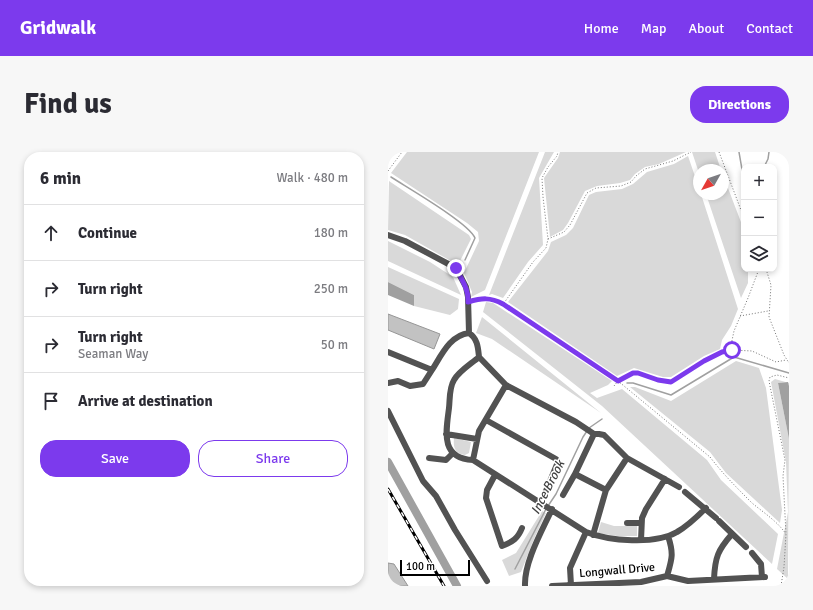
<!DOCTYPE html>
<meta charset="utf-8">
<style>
body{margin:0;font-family:Signika,sans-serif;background:#f7f7f7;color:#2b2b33}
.controls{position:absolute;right:12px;top:12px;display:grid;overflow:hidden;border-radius:8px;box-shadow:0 2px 6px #0003}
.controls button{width:36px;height:36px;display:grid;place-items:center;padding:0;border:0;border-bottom:1px solid #e1e1e2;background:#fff;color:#2b2b33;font:20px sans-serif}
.compass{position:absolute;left:305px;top:12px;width:36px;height:36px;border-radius:50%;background:#fff;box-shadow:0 2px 6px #0003;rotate:230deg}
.scale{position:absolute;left:12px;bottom:10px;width:70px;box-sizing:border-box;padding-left:4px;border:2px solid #000;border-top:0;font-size:11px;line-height:14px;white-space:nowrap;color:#000;-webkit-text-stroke:3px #fff;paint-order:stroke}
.stop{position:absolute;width:12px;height:12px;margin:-9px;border:3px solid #7c3aed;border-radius:50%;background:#fff}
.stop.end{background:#7c3aed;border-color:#fff;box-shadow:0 1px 4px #0008}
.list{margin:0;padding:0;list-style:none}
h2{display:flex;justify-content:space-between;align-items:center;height:52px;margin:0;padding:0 16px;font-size:17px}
h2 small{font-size:13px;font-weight:400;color:#7c7c81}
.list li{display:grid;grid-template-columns:26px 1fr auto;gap:12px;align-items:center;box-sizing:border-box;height:56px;padding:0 16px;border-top:1px solid #e1e1e2}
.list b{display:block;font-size:15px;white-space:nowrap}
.list p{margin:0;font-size:13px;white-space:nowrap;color:#7c7c81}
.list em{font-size:13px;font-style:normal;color:#7c7c81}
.actions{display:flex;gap:8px;padding:12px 16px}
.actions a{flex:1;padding:9px 0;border:1px solid #7c3aed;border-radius:16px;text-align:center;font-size:14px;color:#7c3aed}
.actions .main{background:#7c3aed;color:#fff}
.icon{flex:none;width:22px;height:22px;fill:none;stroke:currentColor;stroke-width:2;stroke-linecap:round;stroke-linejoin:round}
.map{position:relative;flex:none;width:401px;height:434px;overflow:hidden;border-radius:16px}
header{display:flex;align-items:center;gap:24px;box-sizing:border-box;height:56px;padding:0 20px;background:#7c3aed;color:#fff}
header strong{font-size:19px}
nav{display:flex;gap:22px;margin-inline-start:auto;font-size:14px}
.intro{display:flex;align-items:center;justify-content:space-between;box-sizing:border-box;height:96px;padding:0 24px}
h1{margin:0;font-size:28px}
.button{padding:10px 18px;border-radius:16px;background:#7c3aed;color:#fff;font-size:14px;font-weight:700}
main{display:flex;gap:24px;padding:0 24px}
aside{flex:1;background:#fff;border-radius:16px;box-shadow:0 2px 6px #0003}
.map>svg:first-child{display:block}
.green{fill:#d9d9d9}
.water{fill:#a0a0a0}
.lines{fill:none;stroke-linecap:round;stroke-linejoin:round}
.stream{stroke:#a0a0a0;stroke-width:1.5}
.river{stroke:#a0a0a0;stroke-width:8}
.building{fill:#c2c2c2;stroke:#969696}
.path{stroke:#747474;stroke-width:1;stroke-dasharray:1 2;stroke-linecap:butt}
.minor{stroke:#525252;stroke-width:6}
.rail-casing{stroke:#000;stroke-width:3}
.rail{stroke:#fff;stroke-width:1.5;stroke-dasharray:4.5;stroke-linecap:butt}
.route{stroke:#7c3aed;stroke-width:5}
.labels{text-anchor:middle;stroke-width:3;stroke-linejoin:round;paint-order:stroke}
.street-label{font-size:12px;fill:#000;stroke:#fff}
.water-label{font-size:13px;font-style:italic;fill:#414141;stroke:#fff}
</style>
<header>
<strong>Gridwalk</strong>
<nav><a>Home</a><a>Map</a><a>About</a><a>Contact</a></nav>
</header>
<div class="intro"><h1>Find us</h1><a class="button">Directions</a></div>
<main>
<aside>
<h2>6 min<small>Walk · 480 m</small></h2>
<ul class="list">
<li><svg class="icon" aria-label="ahead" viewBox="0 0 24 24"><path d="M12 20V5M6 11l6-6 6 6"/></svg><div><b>Continue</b></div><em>180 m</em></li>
<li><svg class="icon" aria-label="right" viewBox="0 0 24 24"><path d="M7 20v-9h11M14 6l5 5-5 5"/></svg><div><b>Turn right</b></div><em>250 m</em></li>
<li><svg class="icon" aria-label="right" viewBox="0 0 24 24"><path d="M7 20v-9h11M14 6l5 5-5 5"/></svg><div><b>Turn right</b><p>Seaman Way</p></div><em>50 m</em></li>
<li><svg class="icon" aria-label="arrive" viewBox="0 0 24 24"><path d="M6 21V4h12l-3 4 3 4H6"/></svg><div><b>Arrive at destination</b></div></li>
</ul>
<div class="actions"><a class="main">Save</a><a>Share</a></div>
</aside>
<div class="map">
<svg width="401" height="434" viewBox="0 0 401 434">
<rect width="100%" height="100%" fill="#fff"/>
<path class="green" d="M19 0H151L97 138 83 145 84 140 76 121 91 89 90 80 79 71 3 21Z
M157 0H166L151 26 155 93 140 110 115 146 104 142 101 143Z
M172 0H298L271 12 257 15 247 22 242 28 232 31 209 34 197 39 180 71 175 78 162 85 156 26 170 6Z
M304 0H327L333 18H311V21Z
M300 4 311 36V42H313L350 157 343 174 334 188 332 197 316 204 283 225H275L246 216 229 224 120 150 160 99 163 90 178 83 185 76 201 43 208 40 234 37 245 32 259 20 286 12Z
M335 23 356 78V117H360V131L353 146 318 42H335Z
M1 29 81 83 83 87 70 113 17 83 0 78Z
M0 89 42 110 65 125 73 143 0 109Z
M0 115 71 147 70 157 62 163 26 154V143L0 130Z
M98 150 105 151 224 229 220 233 202 241 209 246 234 237 319 308 333 328 390 382 384 412 214 254 95 160Z
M94 165 213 261 104 187 88 181Z
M348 209 371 216 378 236 394 358 392 371 338 321 322 300 242 235H247L283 249Z
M387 227 401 231V234L400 230 390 231 401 287 400 427 389 417 400 360 398 310 383 230Z
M66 286 83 290 81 301 77 303C67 301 65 296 66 286Z
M154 359 158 361 146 387 133 420 121 424 114 408 128 401Z
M213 370 226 374H249V384H229L210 381Z"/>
<path class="water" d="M0 130 26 143V154L0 143Z
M400 230 401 234V287L390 231Z"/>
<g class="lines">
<path class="stream" d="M351 0 356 29
M376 15 380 7 381 0
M3 25C20 36 81 71 87 86L77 108
M239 231H245L283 243 346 205 401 221
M201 276 214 267
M160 354 168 342 195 285 199 279
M127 417 158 357"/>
<path class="river" d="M0 310 69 434"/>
</g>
<path class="building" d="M0 162 52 182 46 197 0 178Z
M0 411 6 412 20 434H0Z"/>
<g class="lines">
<path class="path" d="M331 0 356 66
M0 19 14 0
M160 87 176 80 182 73 199 41 208 36 233 34 243 30 248 24 257 17 285 9 303 0
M378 117 383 133 381 165 396 203 401 211
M86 148C97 145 105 147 115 152L230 229 322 305C335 322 349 336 364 351 376 361 389 369 398 382
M116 151 145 110 158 96 160 87 155 45 154 26 160 15 169 4 170 0
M352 164 380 159
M342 198 346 179 360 146 371 117
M226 234 230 229 245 221H250L270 228 283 229 317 209 333 200 344 198 364 199 388 210 398 208
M393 434 396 415 398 382 395 324 397 308 381 229 382 225 389 223 401 226"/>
<path class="minor" d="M0 83 17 89 68 116 78 135 80 145 81 181
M81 181C90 187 90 196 91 205 83 212 71 219 66 228 61 236 62 247 61 256 58 280 52 306 85 308L198 380C221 389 267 393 289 380 300 374 309 365 318 356
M0 200 44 218C53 204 62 183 81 181
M91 205 118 233 188 270 206 282H211L216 283 239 306 218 338 205 383
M0 231 10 229 22 234 35 232 44 218
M0 259 35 329 48 344 67 378 99 429
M98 268 168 307 170 310 158 339
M58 282 89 287
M41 306 58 308 65 301
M239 306 291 335
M85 308 91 279 118 233
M187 322 206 282
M107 323 99 338 98 346 114 394C125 390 130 386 134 376
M297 340 328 366
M175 343 187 322 218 338
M331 369 358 395
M239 371H253
M253 388 254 366 258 357 277 327
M364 401 373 412 374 425
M279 424 300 429 377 425
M326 427C327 405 330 398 344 382
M183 433 182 416 198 380
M137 434C136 410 154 379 164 357
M164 434 253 430 279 424C284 407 286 402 280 384"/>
<g class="rail-casing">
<path id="rail" d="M0 337 56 434"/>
</g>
<use href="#rail" class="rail"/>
</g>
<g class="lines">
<path class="route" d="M68 116C73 127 81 137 80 150 94 146 102 145 115 152L230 229 245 221H250L270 228 283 230 316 209 334 200 344 198"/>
</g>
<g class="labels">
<g class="street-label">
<text transform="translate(229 418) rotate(-5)" y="4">Longwall Drive</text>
</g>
<g class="water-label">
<text transform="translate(159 335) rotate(-63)" y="5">Ince Brook</text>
</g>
</g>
</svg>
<div class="controls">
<button>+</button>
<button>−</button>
<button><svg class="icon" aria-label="layers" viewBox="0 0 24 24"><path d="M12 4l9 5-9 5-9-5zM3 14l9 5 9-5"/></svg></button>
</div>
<svg class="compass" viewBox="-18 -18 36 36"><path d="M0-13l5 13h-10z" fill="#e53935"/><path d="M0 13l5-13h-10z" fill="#7c7c81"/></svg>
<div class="scale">100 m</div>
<div class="stop" style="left:344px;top:198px"></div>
<div class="stop end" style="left:68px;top:116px"></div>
</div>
</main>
